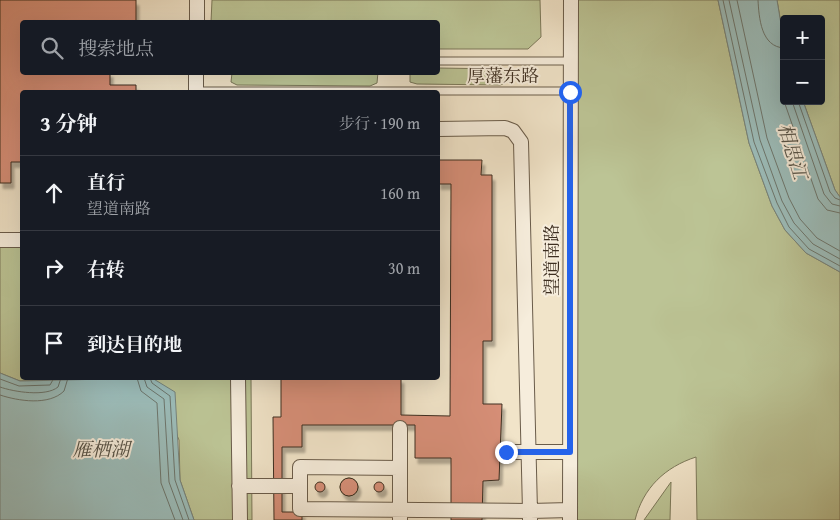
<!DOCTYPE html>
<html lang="zh">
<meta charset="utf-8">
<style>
body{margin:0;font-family:"Gentium Book Plus","Noto Serif SC",serif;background:#242831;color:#f1f3f6}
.controls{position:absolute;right:15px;top:15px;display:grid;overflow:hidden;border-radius:5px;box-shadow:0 5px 20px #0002}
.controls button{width:45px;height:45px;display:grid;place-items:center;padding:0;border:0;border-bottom:1px solid #363941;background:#171b24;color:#f1f3f6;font:25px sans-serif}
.stop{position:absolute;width:15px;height:15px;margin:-11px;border:4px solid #2563eb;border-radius:50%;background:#fff}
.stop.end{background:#2563eb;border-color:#fff;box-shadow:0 1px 5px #0008}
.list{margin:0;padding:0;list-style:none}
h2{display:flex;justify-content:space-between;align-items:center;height:65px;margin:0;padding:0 20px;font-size:21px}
h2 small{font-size:16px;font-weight:400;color:#9ea1a6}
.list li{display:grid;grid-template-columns:32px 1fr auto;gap:15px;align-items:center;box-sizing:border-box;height:75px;padding:0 20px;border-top:1px solid #363941}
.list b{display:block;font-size:19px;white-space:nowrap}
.list p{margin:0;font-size:16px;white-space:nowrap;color:#9ea1a6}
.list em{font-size:16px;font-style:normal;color:#9ea1a6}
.icon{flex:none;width:28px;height:28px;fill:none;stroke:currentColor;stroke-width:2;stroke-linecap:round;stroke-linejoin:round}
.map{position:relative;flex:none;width:840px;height:520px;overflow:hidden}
.search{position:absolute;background:#171b24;box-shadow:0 5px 20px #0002;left:20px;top:20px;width:420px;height:55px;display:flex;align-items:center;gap:12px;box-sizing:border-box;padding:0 18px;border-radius:5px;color:#9ea1a6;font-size:19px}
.panel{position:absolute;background:#171b24;box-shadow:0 5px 20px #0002;left:20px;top:90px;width:420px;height:290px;border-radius:5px}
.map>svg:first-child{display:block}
.green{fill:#bcc495;stroke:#7c795a}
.water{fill:#9cbebc;stroke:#76847e}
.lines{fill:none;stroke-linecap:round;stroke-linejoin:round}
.shore{stroke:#6c766e;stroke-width:1}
.building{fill:#d78f78;stroke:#3d2e20;filter:url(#shadow)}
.lane-casing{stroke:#6a5c4a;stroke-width:9}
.street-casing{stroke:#6a5c4a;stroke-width:16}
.lane{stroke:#f6eddc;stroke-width:7}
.street{stroke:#f6eddc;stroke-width:14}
.route{stroke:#2563eb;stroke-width:6}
.labels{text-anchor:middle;stroke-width:4;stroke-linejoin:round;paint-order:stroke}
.street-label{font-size:18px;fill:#3d2e20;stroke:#f6eddc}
.water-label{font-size:19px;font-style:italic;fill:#555247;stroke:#f6eddc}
</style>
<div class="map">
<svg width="840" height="520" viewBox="0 0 840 520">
<defs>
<filter id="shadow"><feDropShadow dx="3" dy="5.5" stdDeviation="1" flood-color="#0004"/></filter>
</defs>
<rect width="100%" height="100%" fill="#f1e4c9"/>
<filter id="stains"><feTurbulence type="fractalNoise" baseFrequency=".004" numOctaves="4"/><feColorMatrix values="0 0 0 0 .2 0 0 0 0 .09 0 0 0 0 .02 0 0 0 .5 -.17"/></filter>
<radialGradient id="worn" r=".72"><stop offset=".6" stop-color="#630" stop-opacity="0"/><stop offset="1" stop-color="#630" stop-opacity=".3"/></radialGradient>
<path class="green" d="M212 0H540L541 37 528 49H438V22H211Z
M571 0H718L749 143 772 206 785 230 806 253 840 272V520H697L696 457C665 467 643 488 635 520H570Z
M777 0H840V197L835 190 803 101H821V19H784V42Z
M438 68 502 69 506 70C508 76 507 84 500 85L417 84 410 82V73L438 72Z
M232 73 378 72 377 83 370 86 237 85 231 82Z
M0 236H22V378H93L20 381 0 373Z
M152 378H251L252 520H194L180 480 179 440Z
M340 487a9 9 0 1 1 18 0a9 9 0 1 1-18 0Z
M671 482 670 520H644Z"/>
<path class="water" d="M718 0H777L784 42V101H803L835 190 840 197V272L806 253 785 230 772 206 749 143Z
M0 373 20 381 152 378 175 392 180 480 194 520H0Z"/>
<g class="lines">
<path class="shore" d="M723 0 754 142 777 203 789 227 809 249 840 266
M729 0 760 140 782 201 794 223 813 244 840 259
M737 0 767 138 789 198 800 219 817 238 840 251
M758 0C759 18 761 47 784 48
M784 101 818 199 827 210 840 213
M792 101 824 194 832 204 840 206
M798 101 830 192 835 198 840 200
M137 378 141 391 157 403 161 483 175 520
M144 378 147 387 164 399 169 482 183 520
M150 378 152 383 170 396 175 480 189 520
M0 379 19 386 50 385 54 378
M0 387C14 392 46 397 58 387L61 378
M0 395C18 401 49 406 64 391L68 378"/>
</g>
<path class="building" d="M0 0H136V22H22V72H110V85H136V92H22V162H11V183H0Z
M438 160H482L481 175H492V341H483V404H502L499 480 483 481 482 520H451V458H415V425H302V447H282V512H302V520H274L273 417H281V378H401V415L450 416 451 184H438Z
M340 487a9 9 0 1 1 18 0a9 9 0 1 1-18 0Z
M315 487a5 5 0 1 1 10 0a5 5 0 1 1-10 0Z
M374 487a5 5 0 1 1 10 0a5 5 0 1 1-10 0Z"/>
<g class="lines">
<g class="lane-casing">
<path id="lane" d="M438 61H570
M196 91H570"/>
</g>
<g class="street-casing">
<path id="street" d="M197 22V0
M196 72V92
M0 240H22
M238 378 240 520
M400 428V468L300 467V509L530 511 521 142 513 131 505 128 438 129
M507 452H570
M400 468V520
M239 486H300
M530 520V511L570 510
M570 520 571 0"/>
</g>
<use href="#lane" class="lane"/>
<use href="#street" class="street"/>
</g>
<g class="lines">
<path class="route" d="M506 452H570V92"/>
</g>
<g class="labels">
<g class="street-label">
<text x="503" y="82">厚藩东路</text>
<text transform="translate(552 260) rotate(-90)" y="6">望道南路</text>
</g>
<g class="water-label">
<text transform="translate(793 151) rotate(73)" y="7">相思江</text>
<text x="101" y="456">雁栖湖</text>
</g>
</g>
<rect width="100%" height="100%" filter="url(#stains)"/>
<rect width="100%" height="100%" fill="url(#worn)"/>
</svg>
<div class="controls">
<button>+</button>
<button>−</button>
</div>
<div class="stop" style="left:570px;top:92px"></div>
<div class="stop end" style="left:506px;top:452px"></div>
<div class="search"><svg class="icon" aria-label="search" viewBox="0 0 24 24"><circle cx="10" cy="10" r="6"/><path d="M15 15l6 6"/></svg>搜索地点</div>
<section class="panel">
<h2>3 分钟<small>步行 · 190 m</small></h2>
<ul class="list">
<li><svg class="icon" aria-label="ahead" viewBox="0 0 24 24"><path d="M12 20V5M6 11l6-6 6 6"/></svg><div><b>直行</b><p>望道南路</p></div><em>160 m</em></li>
<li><svg class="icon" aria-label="right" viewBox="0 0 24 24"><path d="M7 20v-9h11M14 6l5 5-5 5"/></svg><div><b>右转</b></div><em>30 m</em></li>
<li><svg class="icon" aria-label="arrive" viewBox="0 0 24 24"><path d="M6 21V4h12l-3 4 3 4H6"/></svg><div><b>到达目的地</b></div></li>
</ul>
</section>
</div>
